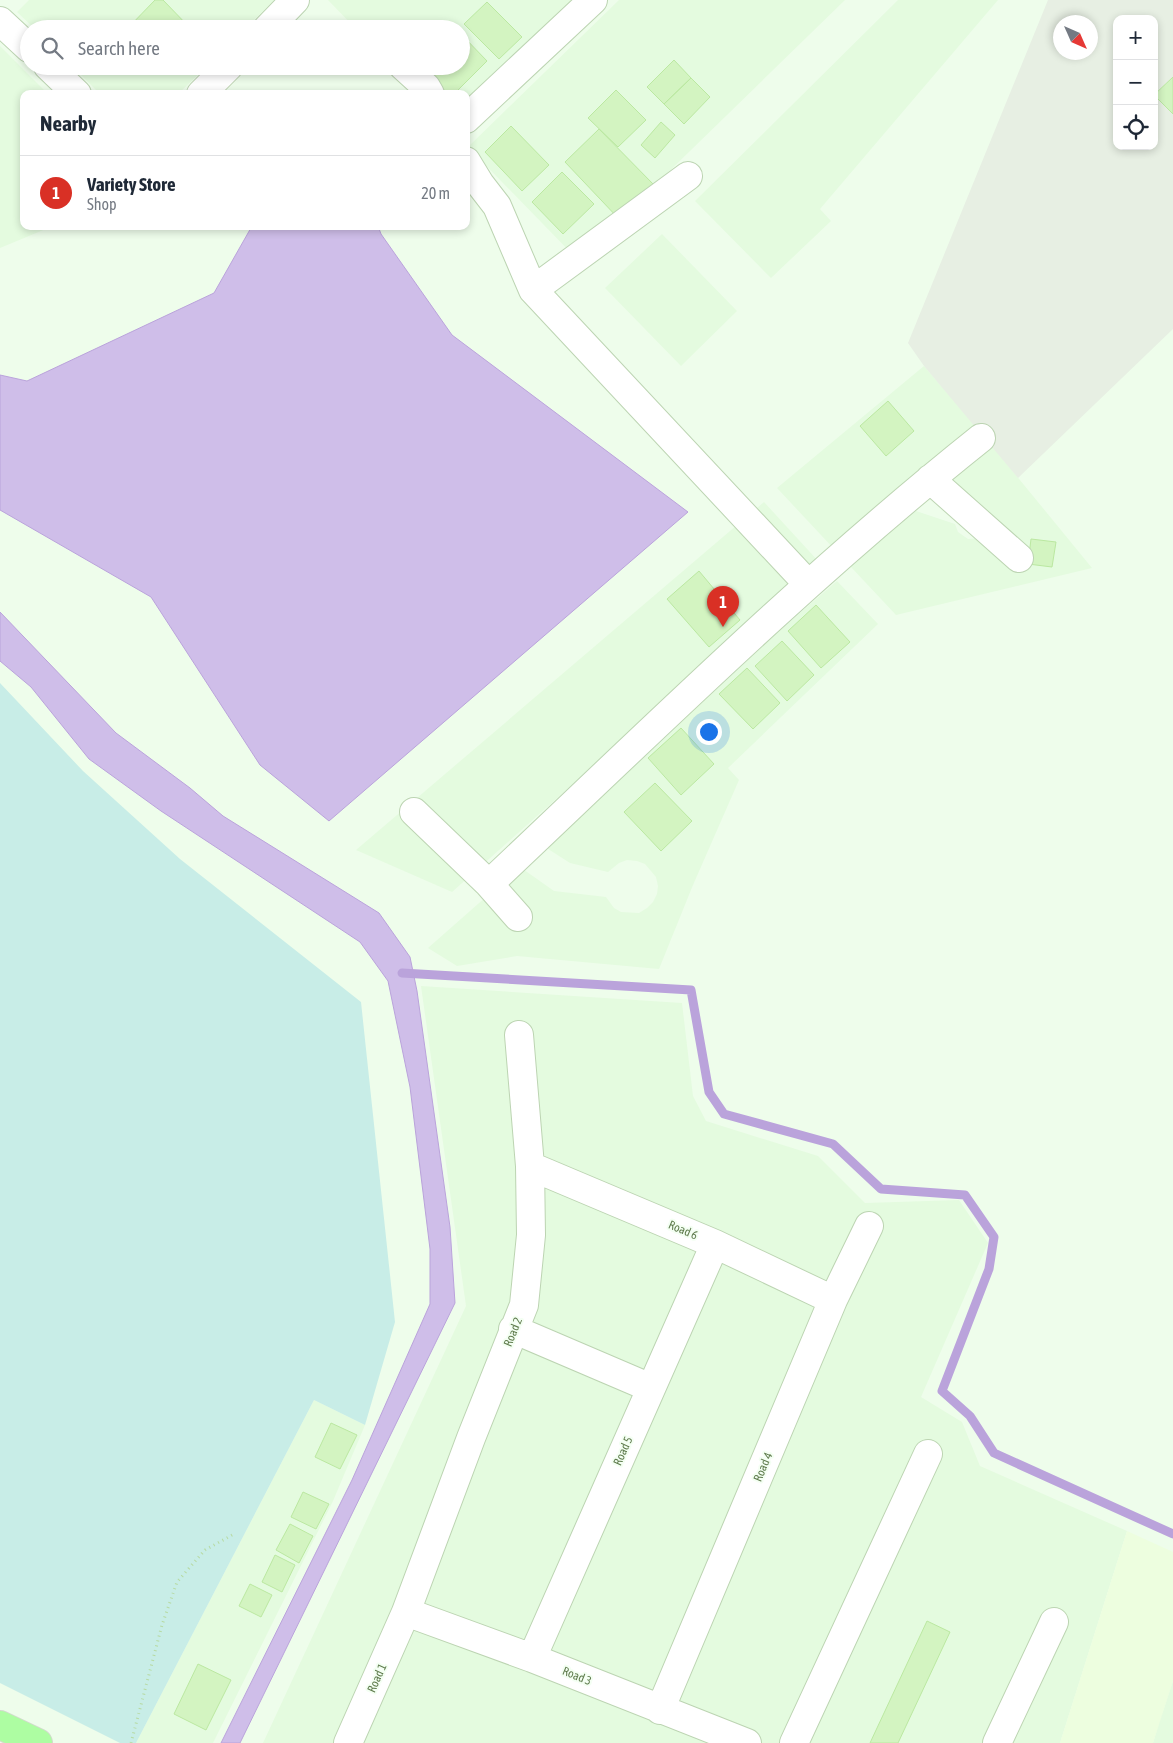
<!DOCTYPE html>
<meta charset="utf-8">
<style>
body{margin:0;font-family:"Asap Condensed",sans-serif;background:#f2f2f3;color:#1f2937}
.controls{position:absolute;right:15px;top:15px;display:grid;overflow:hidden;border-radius:10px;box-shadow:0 2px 8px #0003}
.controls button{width:45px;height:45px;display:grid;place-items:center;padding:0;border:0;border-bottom:1px solid #e0e1e3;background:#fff;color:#1f2937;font:25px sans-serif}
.compass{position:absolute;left:1053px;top:15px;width:45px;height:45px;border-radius:50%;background:#fff;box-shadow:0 2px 8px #0003;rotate:135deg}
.you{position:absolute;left:708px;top:731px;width:18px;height:18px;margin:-12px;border:4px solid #fff;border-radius:50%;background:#1a73e8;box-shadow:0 0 0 8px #1a73e833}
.badge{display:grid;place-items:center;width:32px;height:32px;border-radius:50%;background:#d93025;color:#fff;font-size:16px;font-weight:700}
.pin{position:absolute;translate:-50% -41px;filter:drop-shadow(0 1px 2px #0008)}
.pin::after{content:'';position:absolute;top:26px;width:18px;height:15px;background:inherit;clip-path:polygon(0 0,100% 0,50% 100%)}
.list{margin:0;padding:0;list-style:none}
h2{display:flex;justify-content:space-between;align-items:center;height:65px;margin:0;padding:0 20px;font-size:21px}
h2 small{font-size:16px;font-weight:400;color:#747a83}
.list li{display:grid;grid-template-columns:32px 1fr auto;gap:15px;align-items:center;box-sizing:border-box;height:75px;padding:0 20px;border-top:1px solid #e0e1e3}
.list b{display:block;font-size:19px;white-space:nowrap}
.list p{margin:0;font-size:16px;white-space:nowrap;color:#747a83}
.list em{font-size:16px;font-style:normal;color:#747a83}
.icon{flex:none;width:28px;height:28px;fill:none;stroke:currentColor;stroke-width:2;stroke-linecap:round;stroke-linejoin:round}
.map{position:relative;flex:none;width:1173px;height:1743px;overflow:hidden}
.search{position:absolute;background:#fff;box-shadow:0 2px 8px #0003;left:20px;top:20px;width:450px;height:55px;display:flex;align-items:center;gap:12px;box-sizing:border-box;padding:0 18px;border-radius:28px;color:#747a83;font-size:19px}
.panel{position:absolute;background:#fff;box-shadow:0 2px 8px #0003;left:20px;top:90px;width:450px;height:140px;border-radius:10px}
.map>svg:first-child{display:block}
.residential{fill:#e4fbdf}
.commercial{fill:#edfedf}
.industrial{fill:#e7efe3;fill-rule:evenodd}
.green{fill:#c8ede7}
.water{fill:#cfbee9;stroke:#baa3db}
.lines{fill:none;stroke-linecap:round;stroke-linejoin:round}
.stream{stroke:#baa3db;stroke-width:9}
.building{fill:#d3f4c1;stroke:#bbe8a1}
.minor-casing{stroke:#bcd4b2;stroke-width:30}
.major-casing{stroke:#d2dacd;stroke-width:30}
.path{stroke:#b7daa3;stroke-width:3;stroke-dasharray:1 4;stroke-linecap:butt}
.minor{stroke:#fff;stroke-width:28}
.major{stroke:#adfda2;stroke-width:28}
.labels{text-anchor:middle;stroke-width:4;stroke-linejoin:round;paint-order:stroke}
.street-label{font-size:12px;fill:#5e7b4c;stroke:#f4fff3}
</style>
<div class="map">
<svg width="1173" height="1743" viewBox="0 0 1173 1743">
<rect width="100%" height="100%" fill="#eefdeb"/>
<path class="residential" d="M29 0H274L245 29H35L17 12Z
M328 0H575L466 105V94H422L461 66V29H356Z
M619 0H845L578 260 468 147Z
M898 0H998L820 209 831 221 771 278 695 201Z
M0 46 48 94H24V226H53L0 248Z
M72 66H207L178 94H100Z
M662 234 737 311 681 366 605 288Z
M924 366 979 430 1092 568 896 615 850 566 913 510 955 524 958 532 968 539 980 538 991 517 984 507 979 504 934 494 835 550 777 488Z
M764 502 820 563 452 892 356 850Z
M837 581 878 624 728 768 739 780 693 885 659 969 517 956 457 966 428 948 520 867 554 891 606 897 614 908 621 912 639 913 647 908 653 902 657 894 658 886 656 877 645 864 637 861 627 860 619 863 608 872 570 863 545 847 778 632Z
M421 986 682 1003 693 1096 706 1121 818 1156 865 1203 959 1200 988 1243 921 1397 962 1422 980 1466 1127 1531 1060 1743H263L466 1306Z
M314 1400 365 1425 333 1501 213 1743H136Z
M1173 1681V1743H1153L1158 1725Z"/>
<path class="commercial" d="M1127 1531 1173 1552V1681L1153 1743H1060Z"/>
<path class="industrial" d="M1048 0H1173V329L1018 478 924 366 908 343ZM1117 19H1154V146H1117ZM1060 22H1090V52H1060Z"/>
<path class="green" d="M0 683 83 771 180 859 361 1002 395 1322 365 1425 314 1400 136 1743H120L0 1683Z"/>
<path class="water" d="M252 226H378L381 234 452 335 688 512 329 821 260 765 151 597 0 510V375L27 381 214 293Z
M0 612 116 733 190 788 223 816 379 913 410 957 417 991 450 1227 455 1303 240 1743H221L352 1480 430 1304V1249L410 1087 388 981 360 942 161 811 89 759 31 687 0 661Z"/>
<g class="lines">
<path class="stream" d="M402 973 691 990 709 1092 724 1114 833 1144 881 1189 965 1195 994 1237 989 1269 942 1391 970 1416 994 1453 1173 1534"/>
</g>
<path class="building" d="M155 0H163L191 29H127Z
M487 2 522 37 499 59 464 24Z
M461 34 487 61 454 94H441L414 66H461Z
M674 60 691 78 664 104 647 87Z
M1173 77V114L1154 95Z
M691 78 710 97 684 124 664 104Z
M616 90 646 120 618 147 588 118Z
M661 122 675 135 655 158 641 145Z
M511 126 549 165 522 191 485 152Z
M599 129 654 185 619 219 565 162Z
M562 172 594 204 563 234 532 202Z
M888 401 914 431 886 456 860 426Z
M1031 539 1056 542 1052 567 1028 564Z
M699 571 740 620 709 647 667 599Z
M816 605 850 642 821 668 788 631Z
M782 641 814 675 787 701 755 666Z
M747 668 780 703 753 729 719 694Z
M681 728 714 764 681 795 648 758Z
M655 783 692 821 661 851 624 812Z
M331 1423 357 1435 340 1469 315 1457Z
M303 1492 329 1504 316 1529 291 1517Z
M290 1524 313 1536 299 1563 276 1550Z
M275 1555 295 1565 282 1592 262 1582Z
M250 1584 272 1595 261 1617 239 1606Z
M927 1621 950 1632 898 1743H870Z
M198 1664 231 1680 206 1730 174 1714Z"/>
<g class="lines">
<g class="minor-casing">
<path id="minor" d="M0 21 29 48
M267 29 295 0
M48 66 77 94
M403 66 426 87 430 94
M201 94 229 66
M466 119 593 0
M466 161 480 184 497 206 533 290 808 584
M533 290 688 176
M930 479 1019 558
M414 812 489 884C650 732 808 576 981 438
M489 884 518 917
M530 1166 715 1244 833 1300
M513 1329 651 1388
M406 1612 532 1658 747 1743
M532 1658 715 1244
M660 1710 833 1300 869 1226
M348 1743 406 1612 471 1438 524 1305 531 1235 530 1166 519 1035
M794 1743 928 1454
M997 1743 1054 1622"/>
</g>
<g class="major-casing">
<path id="major" d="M0 1725 38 1743"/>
</g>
<path class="path" d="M131 1743 162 1625 177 1582 205 1550 234 1534"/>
<use href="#minor" class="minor"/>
<use href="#major" class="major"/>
</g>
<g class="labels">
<g class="street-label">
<text transform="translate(683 1230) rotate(23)" y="4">Road 6</text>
<text transform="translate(513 1332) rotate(-68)" y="4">Road 2</text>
<text transform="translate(623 1451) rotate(-66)" y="4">Road 5</text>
<text transform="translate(763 1467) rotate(-67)" y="4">Road 4</text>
<text transform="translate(577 1676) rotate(22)" y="4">Road 3</text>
<text transform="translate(377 1678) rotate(-66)" y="4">Road 1</text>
</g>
</g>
</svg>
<div class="controls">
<button>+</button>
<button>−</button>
<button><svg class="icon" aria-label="locate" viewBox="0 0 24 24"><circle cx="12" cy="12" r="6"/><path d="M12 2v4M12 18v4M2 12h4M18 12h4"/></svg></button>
</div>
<svg class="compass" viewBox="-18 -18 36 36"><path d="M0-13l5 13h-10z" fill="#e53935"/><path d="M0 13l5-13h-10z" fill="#747a83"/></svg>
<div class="you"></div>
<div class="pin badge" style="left:723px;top:627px">1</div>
<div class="search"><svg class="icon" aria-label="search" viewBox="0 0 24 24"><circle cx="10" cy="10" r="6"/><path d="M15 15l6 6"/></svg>Search here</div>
<section class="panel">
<h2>Nearby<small></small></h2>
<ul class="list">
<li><span class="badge">1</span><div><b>Variety Store</b><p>Shop</p></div><em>20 m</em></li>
</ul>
</section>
</div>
